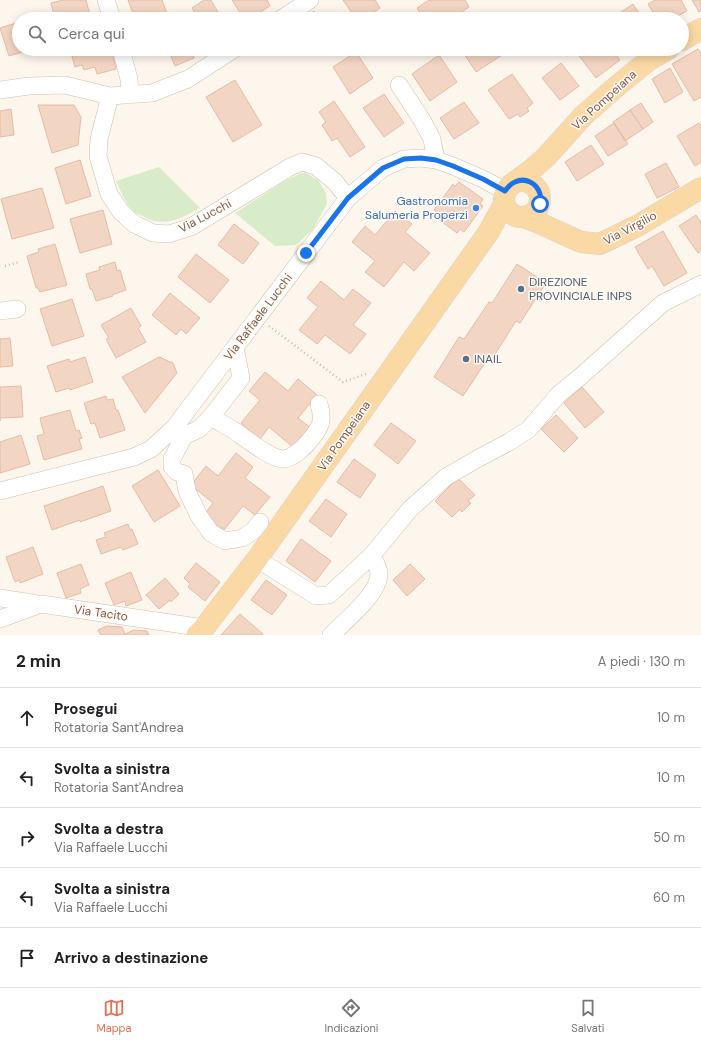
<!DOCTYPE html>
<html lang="it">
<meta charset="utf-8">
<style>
body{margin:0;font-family:"DM Sans",sans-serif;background:#f2f2f2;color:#202124}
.stop{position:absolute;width:12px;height:12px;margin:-9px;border:3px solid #1a73e8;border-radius:50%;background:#fff}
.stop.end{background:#1a73e8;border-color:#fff;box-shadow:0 1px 4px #0008}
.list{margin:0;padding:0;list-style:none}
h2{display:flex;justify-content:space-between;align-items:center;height:52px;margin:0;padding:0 16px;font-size:17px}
h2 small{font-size:13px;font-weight:400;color:#757577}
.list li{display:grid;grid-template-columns:26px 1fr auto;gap:12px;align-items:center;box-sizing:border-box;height:60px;padding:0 16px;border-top:1px solid #e0e0e0}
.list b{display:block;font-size:15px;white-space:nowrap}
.list p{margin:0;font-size:13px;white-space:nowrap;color:#757577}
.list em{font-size:13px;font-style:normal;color:#757577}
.icon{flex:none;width:22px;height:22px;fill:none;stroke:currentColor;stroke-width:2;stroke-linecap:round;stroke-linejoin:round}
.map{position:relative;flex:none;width:701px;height:635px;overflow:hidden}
.search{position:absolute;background:#fff;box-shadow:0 2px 10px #0003;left:12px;right:12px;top:12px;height:44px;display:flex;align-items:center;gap:10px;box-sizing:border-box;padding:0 14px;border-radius:22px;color:#757577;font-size:15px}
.sheet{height:352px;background:#fff}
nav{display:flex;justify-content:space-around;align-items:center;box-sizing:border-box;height:56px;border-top:1px solid #e0e0e0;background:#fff;font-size:11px;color:#757577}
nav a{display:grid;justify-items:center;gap:2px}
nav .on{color:#e76f51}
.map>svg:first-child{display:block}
.green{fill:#d8ecc9}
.building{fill:#f3d5c3;stroke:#e6bba3}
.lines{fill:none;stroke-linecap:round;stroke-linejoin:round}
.minor-casing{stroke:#d1beb0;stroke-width:18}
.major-casing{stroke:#dad1cd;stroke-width:22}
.path{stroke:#d9b8a5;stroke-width:2.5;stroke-dasharray:1 3;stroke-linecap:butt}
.minor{stroke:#fff;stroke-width:17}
.major{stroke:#fbd9a5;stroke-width:21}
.route{stroke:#1a73e8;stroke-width:5}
.shop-dot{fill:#3f7fe0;stroke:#fffaf3;stroke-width:1.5}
.service-dot{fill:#5c6f8a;stroke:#fffaf3;stroke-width:1.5}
.labels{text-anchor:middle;stroke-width:3;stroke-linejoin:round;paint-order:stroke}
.street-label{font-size:12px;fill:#7a5c4d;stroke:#fffaf3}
.shop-label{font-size:12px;fill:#366cbe;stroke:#fffaf3;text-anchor:end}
.service-label{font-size:12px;fill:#4e5e75;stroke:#fffaf3;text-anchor:start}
</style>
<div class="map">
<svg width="701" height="635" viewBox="0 0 701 635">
<rect width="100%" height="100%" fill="#fdf6ec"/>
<path class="green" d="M159 167 200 208C181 218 166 228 144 217 141 215 136 214 133 211 126 204 120 190 116 181Z
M301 173H306L318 180 326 193 327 204 313 229 296 245 275 246 235 213 283 182Z"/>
<path class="building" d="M63 0H86L91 19H55L51 3Z
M128 0H162L169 19H135Z
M204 0H211L222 19H199L192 8Z
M232 0H267L270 6 249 19H244Z
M343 0H375L380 8 364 19H356Z
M429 0H465L469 7 451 19H424L417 8Z
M655 0H681L687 11 672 19H657L648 4Z
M692 0H701V11L699 12Z
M633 4 643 19H624L625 18 621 12Z
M314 11 319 19H303Z
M19 22V49H34L9 56 0 28Z
M70 49H111L116 69 97 74 95 67 84 70 82 65 75 67Z
M168 49H191L194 58 175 66Z
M461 49H498L502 55 476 72Z
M574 49H612L620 60 596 78Z
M698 49 701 54V97L694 101 672 64Z
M356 52 373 78 350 94 333 67Z
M439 55 457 82 430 101 412 74Z
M561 63 579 86 560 100 542 78Z
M670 68 683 92 665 103 652 79Z
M512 74 533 103 527 108 529 111 520 117 518 114 509 119 488 90Z
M235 80 262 125 233 142 206 97Z
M384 94 404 123 384 137 363 108Z
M334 101 365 147 350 157 337 138 332 141 322 125 326 122 319 112Z
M464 102 479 123 454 139 440 118Z
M641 103 653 122 643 129 630 110Z
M38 105H74L81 117 78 145 52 153Z
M11 109 14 135 0 137V111Z
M630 110 643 129 625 141 613 122Z
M614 123 628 144 608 156 595 136Z
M699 123 701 126V162L695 166 677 136Z
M591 145 604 164 577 181 565 162Z
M80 160 91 196 66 204 55 168Z
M666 163 679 187 657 198 645 174Z
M459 182 483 199 480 204 483 206 464 232 460 229 457 233 434 216 437 212 434 210 453 184 455 186Z
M42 188 54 228 12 239 1 199Z
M103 210 112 244 80 253 70 219Z
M395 211 412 224 405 232 430 253 414 271 404 262 384 287 365 272 375 261 352 242 365 226 375 235Z
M696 215 701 223V251L698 253 679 226Z
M234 224 259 243 243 264 218 245Z
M663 231 687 273 664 286 652 266 648 269 635 247Z
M55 244 67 285 40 292 38 288H36L27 256 39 252 38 249Z
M196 254 229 280 210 303 178 277Z
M115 262 117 271 120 270 126 290 112 295 113 296 96 301 92 289H90L86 274 100 270 99 267Z
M517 264 546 283 520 323 516 321 492 359 489 357 463 396 434 377 459 337 464 339 489 302 492 303Z
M321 281 344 300 353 289 371 303 353 325 366 334 350 354 325 335 317 344 299 330 318 307 307 298Z
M170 293 200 318 186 334 181 329 176 335 152 315Z
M72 299 84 336 52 346 40 309Z
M131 308 141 326 138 328 146 342 116 358 106 339 109 338 101 325Z
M10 338 13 366 0 367V339Z
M85 357 93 382 70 390 69 388 56 392 47 366 69 359 70 362Z
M159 357 173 363 177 373 145 413 122 377Z
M265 372 288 391 298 379 317 395 298 418 311 428 294 448 269 427 260 439 241 423 260 400 249 391Z
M21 386 23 417 0 418V421V387Z
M582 387 604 412 585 428 564 403Z
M106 396 107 400 113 399 116 410H118L125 430 100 438 95 423 91 424 84 403Z
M70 410 76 431 79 430 82 438 79 439 82 449 44 460 37 436 44 434 40 418Z
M556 415 578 438 564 452 541 429Z
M391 423 416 441 398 464 374 445Z
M21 435 30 464 0 473V442Z
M236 453 253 467 245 478 270 497 255 515 243 506 224 530 204 515 213 503 191 485 206 466 218 476Z
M354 459 376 475 360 498 337 482Z
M158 470 180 506 154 522 132 486Z
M458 478 475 495 468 501 471 503 462 512 460 509 452 517 435 501Z
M103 486 111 511 80 522V520L52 530 44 506Z
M326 499 347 514 331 537 309 521Z
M128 524 130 530 132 529 138 544 123 550 121 547 101 554 96 540 106 537 104 533Z
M301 539 331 561 315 582 286 561Z
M33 547 43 574 20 583 19 580 15 582 6 557Z
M196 563 220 582 205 601 188 587 190 584 184 578Z
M81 564 89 585 80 589 81 593 66 598 57 573Z
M410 564 425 579 407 596 393 580Z
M131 572 142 600 126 606 125 601 114 605 105 583Z
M165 578 179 594 171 602 170 600 159 609 146 595Z
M266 580 287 595 272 615 251 600Z
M240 614 263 634 262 635H221Z
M107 626 122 627 125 634 134 630 147 631 149 635H101L98 630Z"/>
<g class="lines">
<g class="minor-casing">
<path id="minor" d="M106 0 112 19
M281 19 310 0
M121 49 129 79 130 95
M399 85 422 120 432 139 436 160
M0 90 29 86 65 85 110 96 152 93 188 79 234 49
M110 96 99 139 98 156 109 194 121 212 134 224 153 233 169 234 191 227 290 167 302 162 316 166 335 182 348 198
M0 311 17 309
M235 347 241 378 211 417 199 429 184 436 172 459V467L177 472 184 474 187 491 199 516 211 533 225 541 242 538 253 531 260 522
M211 417C219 422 227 426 235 431 245 438 271 459 283 459 293 458 304 448 310 440 321 427 324 421 319 404
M0 491 134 457 151 449 174 428 348 198 383 168 404 159 421 158 436 160 453 166 483 179 505 191
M257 559 316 596 329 595 372 555 410 509 446 477 477 459 509 442 528 430 559 394 580 377 663 303 701 284
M0 598 38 604
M0 619 41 604 204 628
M331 635C345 621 380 593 379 573 378 567 374 560 372 555"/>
</g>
<g class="major-casing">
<path id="major" d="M682 40 701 29
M504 199a18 18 0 1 1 36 0a18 18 0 1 1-36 0Z
M516 181 530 171 546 157 584 115 617 86 649 60 668 49
M524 217 539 223 581 242 600 244 639 225 701 188
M197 635 204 628 257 559 488 233 504 204"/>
</g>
<path class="path" d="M5 266 19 262
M269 326 343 382 366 374"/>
<use href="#minor" class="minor"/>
<use href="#major" class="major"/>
</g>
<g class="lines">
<path class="route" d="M306 253 348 198 383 168 404 159 421 158 436 160 453 166 483 179 505 191C508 187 510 184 515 182 525 177 537 183 540 194 541 197 541 201 540 204"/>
</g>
<circle class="shop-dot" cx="476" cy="208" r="4"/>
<g class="service-dot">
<circle cx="521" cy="289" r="4"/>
<circle cx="466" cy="359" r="4"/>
</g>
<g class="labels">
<g class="street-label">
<text transform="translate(604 100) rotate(-42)" y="4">Via Pompeiana</text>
<text transform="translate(205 216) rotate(-28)" y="4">Via Lucchi</text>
<text transform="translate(630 228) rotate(-28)" y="4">Via Virgilio</text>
<text transform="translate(258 317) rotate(-53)" y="4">Via Raffaele Lucchi</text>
<text transform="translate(344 436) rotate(-55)" y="4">Via Pompeiana</text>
<text transform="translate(101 613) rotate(8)" y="4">Via Tacito</text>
</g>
<g class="shop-label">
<text x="468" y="205">Gastronomia<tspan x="468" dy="14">Salumeria Properzi</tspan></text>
</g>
<g class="service-label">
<text x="529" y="286">DIREZIONE<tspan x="529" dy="14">PROVINCIALE INPS</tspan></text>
<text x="474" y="363">INAIL</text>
</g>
</g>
</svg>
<div class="stop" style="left:540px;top:204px"></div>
<div class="stop end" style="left:306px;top:253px"></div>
<div class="search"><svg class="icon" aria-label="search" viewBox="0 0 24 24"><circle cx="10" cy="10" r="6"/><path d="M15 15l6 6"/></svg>Cerca qui</div>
</div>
<section class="sheet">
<h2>2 min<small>A piedi · 130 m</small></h2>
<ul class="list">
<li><svg class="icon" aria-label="ahead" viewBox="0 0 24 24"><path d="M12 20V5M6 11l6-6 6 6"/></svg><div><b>Prosegui</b><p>Rotatoria Sant'Andrea</p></div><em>10 m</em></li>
<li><svg class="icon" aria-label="left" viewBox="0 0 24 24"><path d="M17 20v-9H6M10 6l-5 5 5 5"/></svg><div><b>Svolta a sinistra</b><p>Rotatoria Sant'Andrea</p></div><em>10 m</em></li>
<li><svg class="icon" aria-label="right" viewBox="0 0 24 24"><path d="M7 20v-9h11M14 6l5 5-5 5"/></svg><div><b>Svolta a destra</b><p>Via Raffaele Lucchi</p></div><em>50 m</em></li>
<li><svg class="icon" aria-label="left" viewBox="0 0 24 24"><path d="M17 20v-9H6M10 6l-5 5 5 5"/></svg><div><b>Svolta a sinistra</b><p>Via Raffaele Lucchi</p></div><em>60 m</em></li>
<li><svg class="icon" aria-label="arrive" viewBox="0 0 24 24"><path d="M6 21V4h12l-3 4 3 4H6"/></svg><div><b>Arrivo a destinazione</b></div></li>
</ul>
</section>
<nav>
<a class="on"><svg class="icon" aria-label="map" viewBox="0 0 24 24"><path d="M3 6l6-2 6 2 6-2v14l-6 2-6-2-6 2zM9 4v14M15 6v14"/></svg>Mappa</a>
<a><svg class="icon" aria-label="directions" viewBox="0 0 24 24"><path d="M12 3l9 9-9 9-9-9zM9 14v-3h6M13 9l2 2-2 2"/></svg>Indicazioni</a>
<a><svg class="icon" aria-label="saved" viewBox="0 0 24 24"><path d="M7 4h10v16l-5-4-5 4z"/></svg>Salvati</a>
</nav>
